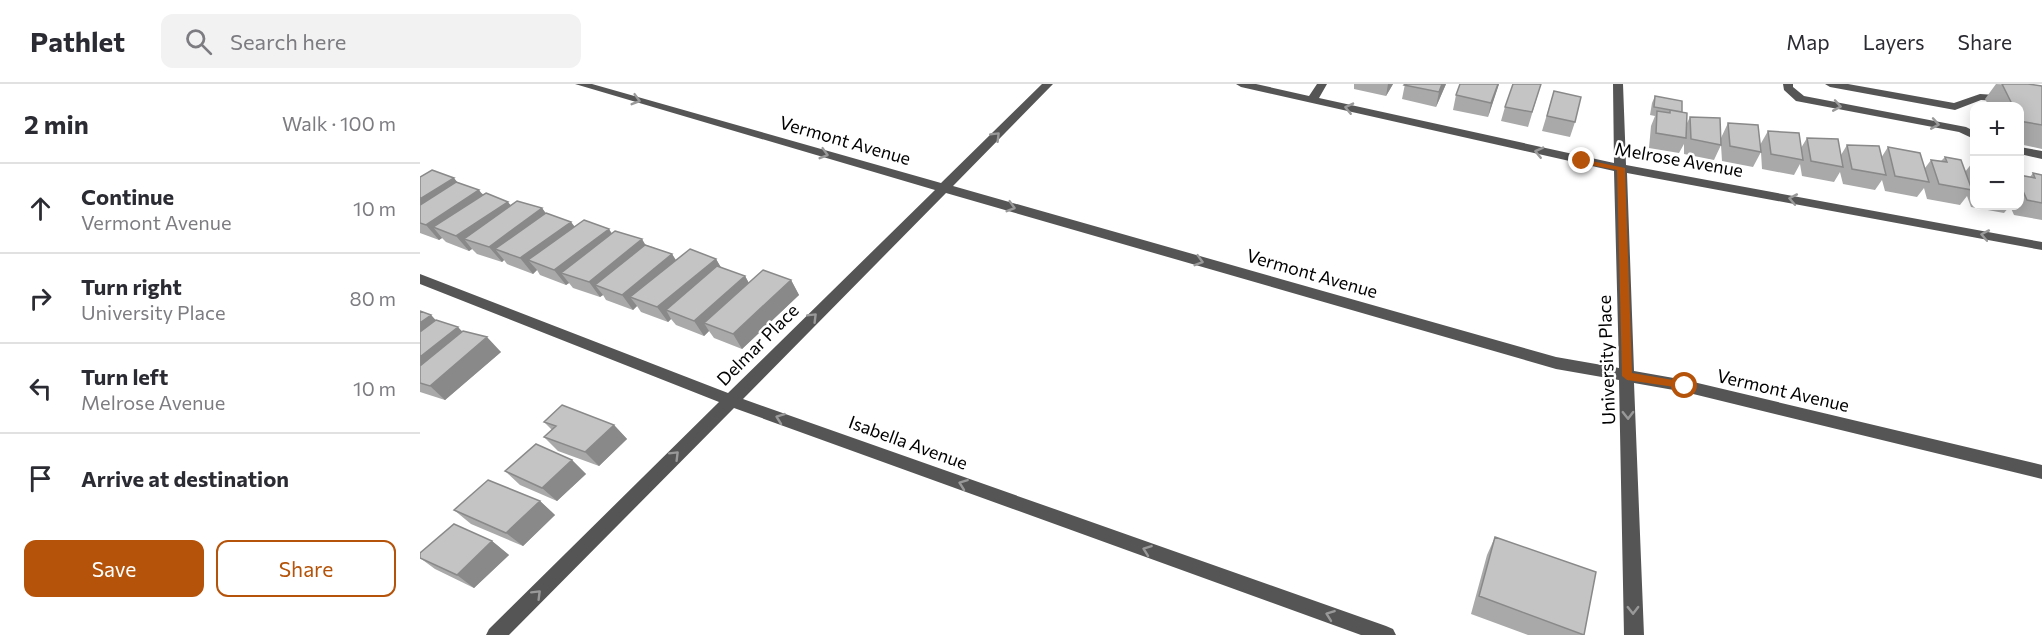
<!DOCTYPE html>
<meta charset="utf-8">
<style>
body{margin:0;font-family:Commissioner,sans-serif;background:#f2f2f3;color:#2b2b33}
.controls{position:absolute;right:18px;top:18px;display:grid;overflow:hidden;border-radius:12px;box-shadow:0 3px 15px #0003}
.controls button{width:54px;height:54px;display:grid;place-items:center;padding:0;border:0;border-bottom:2px solid #e1e1e2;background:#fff;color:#2b2b33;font:30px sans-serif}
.stop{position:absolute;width:18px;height:18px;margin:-14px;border:4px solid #b45309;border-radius:50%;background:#fff}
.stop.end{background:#b45309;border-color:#fff;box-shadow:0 2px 6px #0008}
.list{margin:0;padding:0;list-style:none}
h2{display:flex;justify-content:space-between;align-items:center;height:78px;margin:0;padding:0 24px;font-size:26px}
h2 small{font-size:20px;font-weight:400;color:#7c7c81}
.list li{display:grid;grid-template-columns:39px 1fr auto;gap:18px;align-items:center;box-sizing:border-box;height:90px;padding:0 24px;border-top:2px solid #e1e1e2}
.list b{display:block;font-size:22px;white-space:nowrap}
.list p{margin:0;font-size:20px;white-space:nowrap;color:#7c7c81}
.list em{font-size:20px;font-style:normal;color:#7c7c81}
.actions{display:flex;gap:12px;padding:18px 24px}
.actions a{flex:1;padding:14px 0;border:2px solid #b45309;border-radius:12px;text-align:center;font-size:21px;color:#b45309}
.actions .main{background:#b45309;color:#fff}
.icon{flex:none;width:33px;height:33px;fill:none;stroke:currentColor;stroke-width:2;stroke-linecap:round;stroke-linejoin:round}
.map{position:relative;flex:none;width:1622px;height:551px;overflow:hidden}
header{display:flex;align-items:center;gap:36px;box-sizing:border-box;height:84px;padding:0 30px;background:#fff;border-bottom:2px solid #e1e1e2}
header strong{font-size:28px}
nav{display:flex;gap:33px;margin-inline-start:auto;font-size:21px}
.search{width:420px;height:54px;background:#f2f2f3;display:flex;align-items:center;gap:15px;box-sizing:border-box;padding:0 21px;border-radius:12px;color:#7c7c81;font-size:22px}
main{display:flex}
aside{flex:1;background:#fff}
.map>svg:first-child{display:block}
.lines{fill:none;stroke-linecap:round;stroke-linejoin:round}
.minor{fill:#555;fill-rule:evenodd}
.wall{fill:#a9a9a9}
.shaded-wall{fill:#898989}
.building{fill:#c4c4c4;stroke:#898989;stroke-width:1.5}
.oneway{stroke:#999}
.route{fill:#b45309}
.labels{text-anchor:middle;stroke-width:5;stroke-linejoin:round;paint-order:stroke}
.street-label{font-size:18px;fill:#000;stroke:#fff}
</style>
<header>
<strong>Pathlet</strong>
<div class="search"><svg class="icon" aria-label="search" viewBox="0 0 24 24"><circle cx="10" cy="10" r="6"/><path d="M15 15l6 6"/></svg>Search here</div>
<nav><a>Map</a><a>Layers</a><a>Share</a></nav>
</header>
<main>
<aside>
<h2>2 min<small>Walk · 100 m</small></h2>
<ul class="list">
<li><svg class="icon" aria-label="ahead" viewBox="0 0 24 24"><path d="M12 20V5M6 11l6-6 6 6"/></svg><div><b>Continue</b><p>Vermont Avenue</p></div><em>10 m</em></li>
<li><svg class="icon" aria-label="right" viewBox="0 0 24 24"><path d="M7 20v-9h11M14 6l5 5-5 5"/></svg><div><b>Turn right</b><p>University Place</p></div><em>80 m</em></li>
<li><svg class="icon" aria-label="left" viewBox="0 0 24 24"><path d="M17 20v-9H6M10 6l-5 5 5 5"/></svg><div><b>Turn left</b><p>Melrose Avenue</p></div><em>10 m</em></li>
<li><svg class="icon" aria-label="arrive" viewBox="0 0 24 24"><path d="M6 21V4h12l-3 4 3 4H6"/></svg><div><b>Arrive at destination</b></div></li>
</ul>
<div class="actions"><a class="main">Save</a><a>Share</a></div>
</aside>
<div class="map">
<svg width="1622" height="551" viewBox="0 0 1622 551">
<rect width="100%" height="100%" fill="#fff"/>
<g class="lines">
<path class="minor" d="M155 0H172L521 99 622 0H633L533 102 1136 273 1199 284 1194 87 821 3 816 0H836L889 12 897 0H907L899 14 1194 79 1193 0H1203L1206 81 1622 158V166L1207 89 1214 287 1265 296 1622 381V395L1265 308 1214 299 1224 551H1204L1199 296 1136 285 526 109 323 315 966 542 973 545 976 551H941L314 324 89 551H66L69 545 299 318 0 200V190L308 309 515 106Z
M1363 0H1373V3L1384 12 1546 43 1554 47V55L1539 48 1376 17 1364 6Z
M1405 0H1428L1534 19 1560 10 1622 14V20L1561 16 1535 26 1410 3Z
M1600 63 1622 67V75L1600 70Z"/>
</g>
<path class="wall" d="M934 0H973L966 12 934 5Z
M985 0H1026L1016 23 982 15Z
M1040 0H1079L1068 33 1033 26 1036 11Z
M1121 0 1108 43 1081 37 1085 23Z
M1576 0 1622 2V65L1599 60V22H1569L1565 15Z
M1134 7 1155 38 1150 53 1122 47Z
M1235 12 1262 28 1266 41 1270 33 1301 54 1308 39 1340 61 1348 47 1381 64 1387 54 1421 71 1427 61 1461 74 1468 63 1505 84 1511 76 1521 77 1525 73 1545 88 1552 79H1554V122H1590L1584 129 1551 123 1547 112 1540 121 1507 115 1504 104 1497 113 1465 107 1462 96 1455 106 1423 100 1420 88 1414 98 1382 92 1380 80 1374 91 1342 85 1341 68 1333 83 1302 77 1301 61 1294 76 1264 70V60L1259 69 1229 64 1231 42 1235 32 1230 31 1232 19Z
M1613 89 1622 91V136L1594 131 1590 122H1599V91L1610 93Z
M0 93 37 99 63 110 91 121 122 124 126 130 151 138 155 143 192 149 252 170 256 176 296 175 301 184 325 192 329 199 371 196 379 211 322 265 294 254 289 247 284 252 256 241 251 235 248 238 221 228 217 222 213 226 186 216 183 211 180 213 153 204 149 199 146 201 120 191 117 186 113 190 87 180 84 176 82 178 57 170 52 165 49 167 26 158 22 154 19 156 0 149Z
M0 227 11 231 15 236 42 247 81 268 25 316 0 308Z
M124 338 194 341 207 355 179 382 138 367 124 353 132 346Z
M152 376 166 390 137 417 100 401 85 387Z
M120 417 135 431 103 462 51 440 34 426Z
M1075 453 1164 551H1108L1051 530 1067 471Z
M72 457 89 471 54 504 15 485 0 474V469Z"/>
<path class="shaded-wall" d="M968 0H973L966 12Z
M1022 0H1026L1016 23 1019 8Z
M1078 0H1079L1068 33 1071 19Z
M34 94 46 109 0 138V115Z
M59 106 71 121 13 143 22 154 19 156 6 141Z
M88 118 100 133 44 155 52 165 49 167 36 152Z
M122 124 133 139 75 165 84 176 82 178 69 163Z
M151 138 162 153 108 176 117 186 113 190 100 174Z
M189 145 199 160 141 189 149 199 146 201 134 186Z
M222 155 231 170 175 201 183 211 180 213 169 198Z
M252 170 261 185 210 213 217 222 213 226 202 211Z
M296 175 305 190 246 226 251 235 248 238 237 223Z
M325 192 333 207 284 239 289 247 284 252 274 237Z
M371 196 379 211 322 265 313 250Z
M11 231 25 246 0 265V239Z
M38 243 52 258 0 299V273Z
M67 253 81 268 25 316 10 302Z
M194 341 207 355 179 382 165 368Z
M152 376 166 390 137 417 122 404Z
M120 417 135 431 103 462 86 449Z
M72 457 89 471 54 504 37 491Z"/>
<path class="building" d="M985 0H1022L1019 8 984 1Z
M1040 0H1078L1071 19 1036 11Z
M1093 0H1121L1112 28 1085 23Z
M1582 0H1608L1622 2V41L1599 37V22H1593Z
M1134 7 1161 13 1155 38 1127 32Z
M1235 12 1262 17V28L1234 23Z
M1250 26 1267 29 1266 54 1236 49 1237 27 1250 29Z
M1270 33 1300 34 1301 61 1271 55Z
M1308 39 1338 41 1341 68 1310 62Z
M1348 47 1379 49 1383 76 1351 70Z
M1387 54 1418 55 1423 83 1391 77Z
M1427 61 1459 62 1466 91 1432 85Z
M1468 63 1500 69 1509 98 1475 92Z
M1525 73 1541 76 1552 106 1519 100 1511 76 1527 78Z
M12 86 34 94 0 115V93Z
M1613 89 1622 91V119L1607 116 1599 98V91L1615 94Z
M36 98 59 106 6 141 0 139V121Z
M66 109 88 118 36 152 13 143Z
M97 117 122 124 69 163 44 155Z
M126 129 151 138 100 174 75 165Z
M164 136 189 145 134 186 108 176Z
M195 147 222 155 169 198 141 189Z
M225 161 252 170 202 211 175 201Z
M270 165 296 175 237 223 210 213Z
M297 182 325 192 274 237 246 226Z
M343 186 371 196 313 250 284 239Z
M0 227 11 231 0 239Z
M16 236 38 243 0 273V248Z
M43 247 67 253 10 302 0 299V282Z
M142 321 194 341 165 368 124 353 136 342 124 338Z
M116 360 152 376 122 404 85 387Z
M68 396 120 417 86 449 34 426Z
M34 440 72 457 37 491 0 474V469Z
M1075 453 1176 488 1164 551 1059 512Z"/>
<defs><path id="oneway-chevron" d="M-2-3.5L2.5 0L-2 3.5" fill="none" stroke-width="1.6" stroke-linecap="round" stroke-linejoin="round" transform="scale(1.5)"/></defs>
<g class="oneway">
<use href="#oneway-chevron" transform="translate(216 16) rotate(16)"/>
<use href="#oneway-chevron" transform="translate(1417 22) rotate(10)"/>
<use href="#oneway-chevron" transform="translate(929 24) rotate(-167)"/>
<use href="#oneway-chevron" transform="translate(1515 40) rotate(10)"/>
<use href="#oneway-chevron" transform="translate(576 52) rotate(-45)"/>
<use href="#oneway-chevron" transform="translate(1119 68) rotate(-167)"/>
<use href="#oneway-chevron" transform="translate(404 70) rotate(16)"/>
<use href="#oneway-chevron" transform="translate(1373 115) rotate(-169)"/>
<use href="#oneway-chevron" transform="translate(591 123) rotate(16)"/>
<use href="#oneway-chevron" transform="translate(1565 151) rotate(-169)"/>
<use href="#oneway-chevron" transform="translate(779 177) rotate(16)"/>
<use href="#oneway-chevron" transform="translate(393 233) rotate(-45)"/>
<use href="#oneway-chevron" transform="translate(1208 331) rotate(89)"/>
<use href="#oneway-chevron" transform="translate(360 334) rotate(-160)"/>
<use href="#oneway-chevron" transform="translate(255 371) rotate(-45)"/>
<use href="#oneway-chevron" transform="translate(543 400) rotate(-160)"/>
<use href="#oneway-chevron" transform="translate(727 466) rotate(-160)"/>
<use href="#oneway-chevron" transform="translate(117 510) rotate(-45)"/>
<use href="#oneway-chevron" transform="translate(1213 526) rotate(89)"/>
<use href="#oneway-chevron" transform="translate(910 531) rotate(-160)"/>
</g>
<path class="route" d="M1162 75 1205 84 1212 289 1265 298 1270 302 1268 305 1207 296 1202 292 1197 86 1160 79Z"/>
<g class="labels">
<g class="street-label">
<text transform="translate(425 57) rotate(16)" y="6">Vermont Avenue</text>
<text transform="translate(1259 76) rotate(10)" y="6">Melrose Avenue</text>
<text transform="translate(892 190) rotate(16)" y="6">Vermont Avenue</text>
<text transform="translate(338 261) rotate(-45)" y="6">Delmar Place</text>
<text transform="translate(1187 276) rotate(-92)" y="6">University Place</text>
<text transform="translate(1363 307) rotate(13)" y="6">Vermont Avenue</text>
<text transform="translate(488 359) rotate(20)" y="6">Isabella Avenue</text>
</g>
</g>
</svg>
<div class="controls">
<button>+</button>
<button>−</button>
</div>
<div class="stop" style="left:1265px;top:302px"></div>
<div class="stop end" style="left:1162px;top:77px"></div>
</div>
</main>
